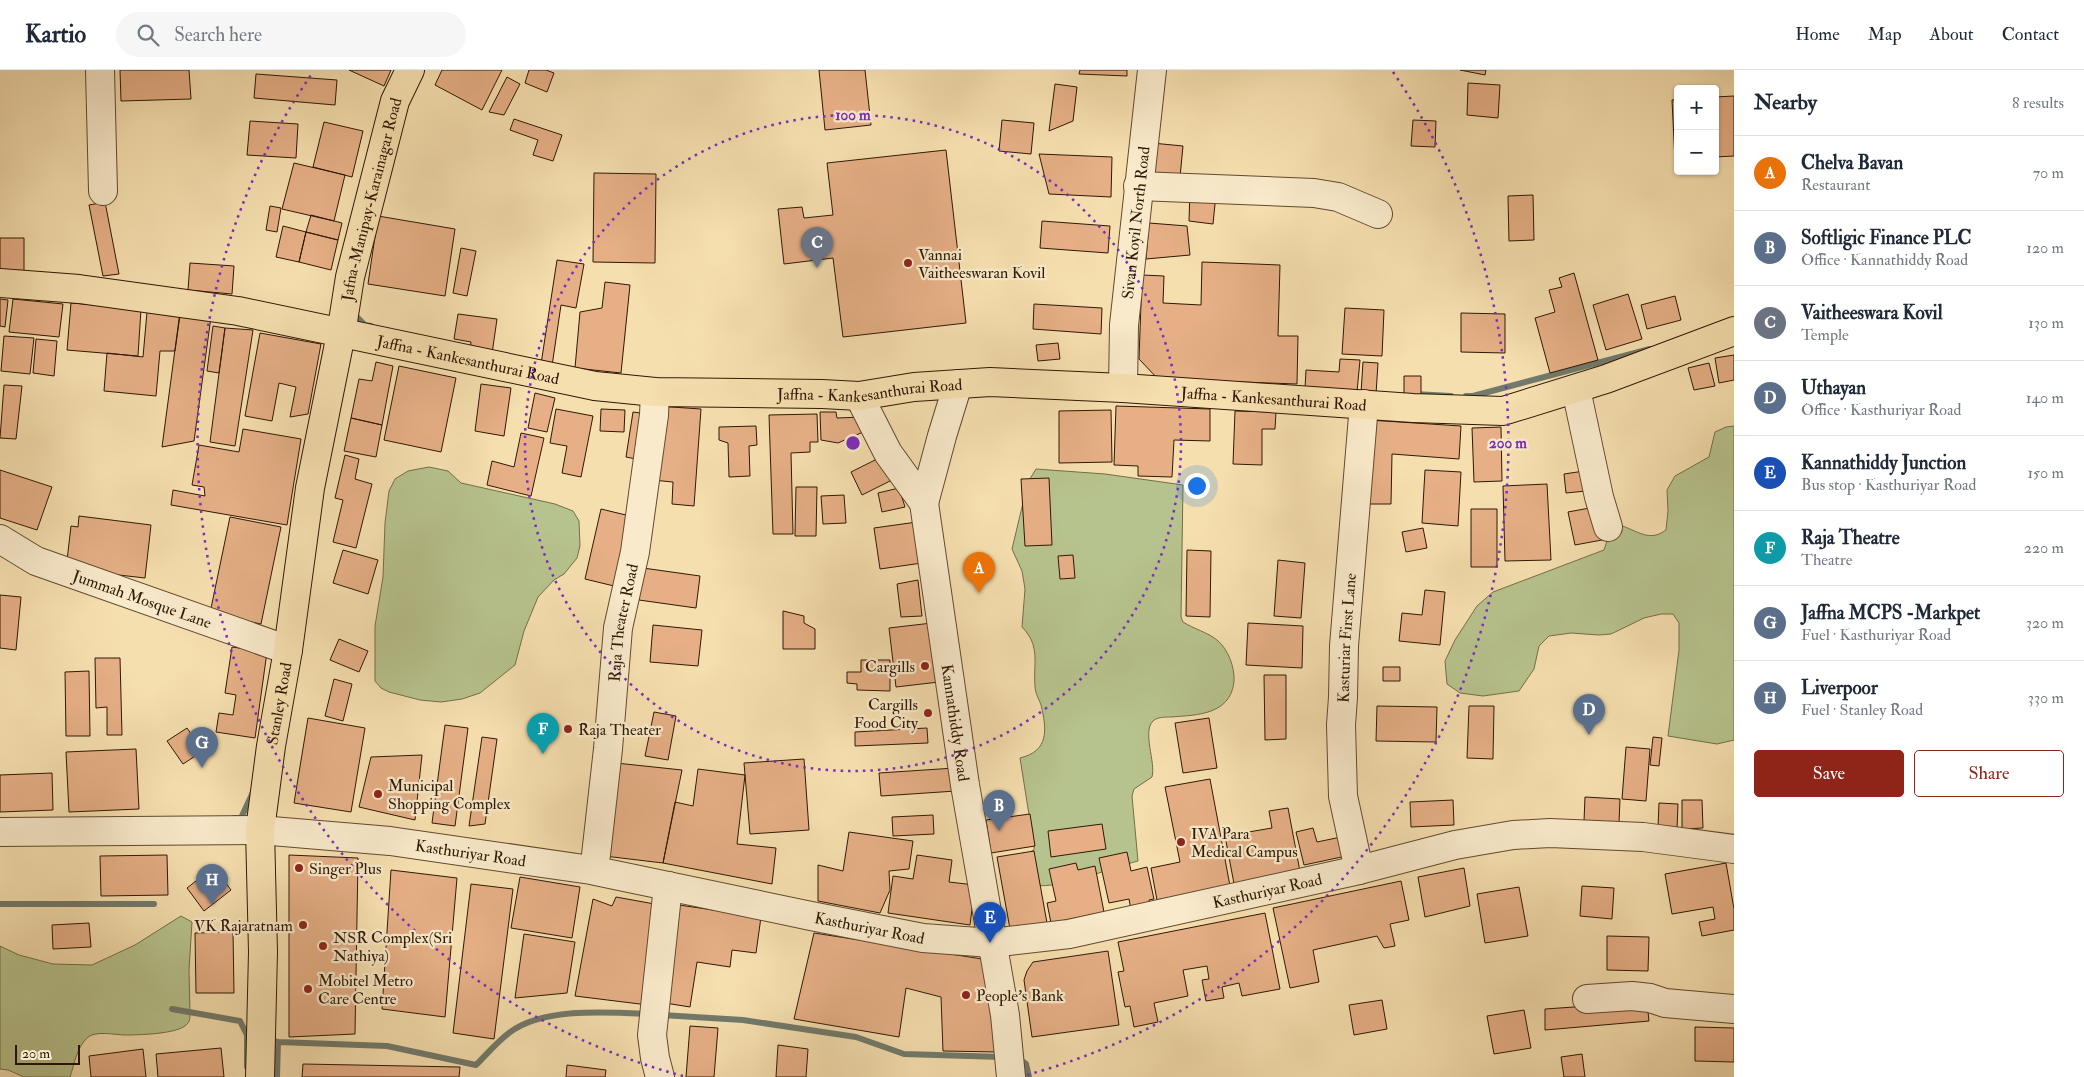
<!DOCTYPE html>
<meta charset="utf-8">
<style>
body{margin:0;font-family:"IM FELL Double Pica",serif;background:#f6f6f7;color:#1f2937}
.controls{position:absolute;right:15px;top:15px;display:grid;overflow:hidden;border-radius:5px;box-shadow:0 1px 4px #0004}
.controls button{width:45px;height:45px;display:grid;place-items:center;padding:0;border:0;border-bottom:1px solid #e0e1e3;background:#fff;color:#1f2937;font:25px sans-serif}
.scale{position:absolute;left:15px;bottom:12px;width:65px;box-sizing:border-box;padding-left:5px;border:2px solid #2f1803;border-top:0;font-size:14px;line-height:18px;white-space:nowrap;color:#2f1803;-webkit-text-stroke:4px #f9eacb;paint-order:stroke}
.you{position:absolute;left:1196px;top:415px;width:18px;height:18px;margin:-12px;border:4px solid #fff;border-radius:50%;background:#1a73e8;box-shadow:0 0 0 8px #1a73e833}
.badge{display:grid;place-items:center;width:32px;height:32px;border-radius:50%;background:#8f2418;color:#fff;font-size:16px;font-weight:700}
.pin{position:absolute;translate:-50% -41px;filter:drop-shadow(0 1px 2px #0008)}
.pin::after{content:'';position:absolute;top:26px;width:18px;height:15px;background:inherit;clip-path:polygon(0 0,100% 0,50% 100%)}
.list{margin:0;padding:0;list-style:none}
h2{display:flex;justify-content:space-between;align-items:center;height:65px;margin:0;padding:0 20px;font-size:21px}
h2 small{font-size:16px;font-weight:400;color:#747a83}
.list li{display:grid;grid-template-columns:32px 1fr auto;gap:15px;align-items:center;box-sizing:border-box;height:75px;padding:0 20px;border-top:1px solid #e0e1e3}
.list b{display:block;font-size:19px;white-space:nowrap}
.list p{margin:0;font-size:16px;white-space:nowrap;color:#747a83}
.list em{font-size:16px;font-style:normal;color:#747a83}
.actions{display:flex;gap:10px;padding:15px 20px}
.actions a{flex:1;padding:11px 0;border:1px solid #8f2418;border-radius:5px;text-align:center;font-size:18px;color:#8f2418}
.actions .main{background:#8f2418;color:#fff}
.icon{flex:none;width:28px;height:28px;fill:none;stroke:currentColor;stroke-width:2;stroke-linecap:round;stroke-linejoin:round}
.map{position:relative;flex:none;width:1734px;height:1007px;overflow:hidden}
header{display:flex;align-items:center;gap:30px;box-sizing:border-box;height:70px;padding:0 25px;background:#fff;border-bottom:1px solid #e0e1e3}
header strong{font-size:24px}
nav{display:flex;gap:28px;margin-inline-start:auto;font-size:18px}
.search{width:350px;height:45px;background:#f6f6f7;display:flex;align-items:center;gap:12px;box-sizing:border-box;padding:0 18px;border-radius:28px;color:#747a83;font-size:19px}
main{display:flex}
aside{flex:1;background:#fff}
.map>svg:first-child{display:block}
.grass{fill:#b7c38e;stroke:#736e48}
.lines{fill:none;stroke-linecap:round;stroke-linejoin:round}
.stream{stroke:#717a6b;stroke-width:6}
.building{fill:#e6af86;stroke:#2f1803}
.minor-casing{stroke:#614a2e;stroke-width:30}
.major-casing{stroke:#2f1803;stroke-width:30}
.minor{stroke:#f9eacb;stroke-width:28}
.major{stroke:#f6dfaf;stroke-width:28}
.ring{fill:none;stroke:#7b2cbf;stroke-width:2.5;stroke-dasharray:2.5 5}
.poi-dot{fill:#8f2418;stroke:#f9eacb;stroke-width:2}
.labels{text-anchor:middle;stroke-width:4.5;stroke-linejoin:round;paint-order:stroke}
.street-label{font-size:16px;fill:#2f1803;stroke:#f9eacb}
.poi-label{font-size:16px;fill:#2f1803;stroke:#f9eacb;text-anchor:start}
.centre{fill:#7b2cbf;stroke:#f9eacb;stroke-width:2.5}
.ring-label{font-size:15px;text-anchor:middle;font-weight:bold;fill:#7b2cbf;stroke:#f9eacb;stroke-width:4.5;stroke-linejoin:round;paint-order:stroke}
</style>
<header>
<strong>Kartio</strong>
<div class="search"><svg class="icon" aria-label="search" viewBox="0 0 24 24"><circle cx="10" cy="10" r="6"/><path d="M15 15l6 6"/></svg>Search here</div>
<nav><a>Home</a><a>Map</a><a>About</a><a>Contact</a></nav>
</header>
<main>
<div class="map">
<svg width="1734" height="1007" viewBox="0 0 1734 1007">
<rect width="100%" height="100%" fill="#f6dfaf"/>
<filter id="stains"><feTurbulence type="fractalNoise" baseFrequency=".004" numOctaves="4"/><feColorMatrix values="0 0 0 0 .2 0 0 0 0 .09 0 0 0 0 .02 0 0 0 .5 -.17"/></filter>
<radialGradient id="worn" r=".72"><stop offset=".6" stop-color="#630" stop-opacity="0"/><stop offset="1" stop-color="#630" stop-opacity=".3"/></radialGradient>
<path class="grass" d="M1734 356V670L1717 674 1668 666 1679 580V553L1673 544H1661L1644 548 1611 564 1599 565 1571 563 1549 566 1539 576 1534 599 1519 621 1483 626 1460 623 1447 614 1445 591 1455 570 1477 536 1493 522 1604 480 1608 468 1619 455C1637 460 1649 473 1666 460L1668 441 1667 420 1675 406 1709 387 1715 362 1726 357Z
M429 397 448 401 461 413 555 434 573 441 579 451 580 476 577 488 564 504 554 510 538 527 524 561 515 595 480 623 462 629 441 632 420 630 389 622 381 618 375 611V556L383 507 385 453 389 421 395 409 408 401Z
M1036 399 1105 404 1183 415 1181 547 1183 552C1194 559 1207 562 1217 570 1228 579 1235 597 1234 612 1230 645 1197 645 1171 647 1165 647 1157 647 1153 651 1142 662 1156 692 1152 707L1134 719 1132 726 1138 791C1118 796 1054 820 1037 815L1028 783 1034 780V776L1020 688C1049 681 1047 660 1041 635 1039 629 1035 623 1035 616 1033 594 1041 576 1022 557L1025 519 1022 501 1012 479 1028 412Z
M181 846 192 852 189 900 190 944C190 948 190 952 186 955 177 964 139 965 125 965 115 965 95 960 87 968 77 977 74 995 70 1007H24L8 1000 0 999V876L19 885 53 894 92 895 135 875Z"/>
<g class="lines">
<path class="stream" d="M351 241 365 255 371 256
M1414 324 1451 326
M1466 326H1473L1650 279
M234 748H241L254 720
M0 834H154
M172 939 240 951 247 965 254 967
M662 945 743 950 856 967 904 984 1002 987
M247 965V997
M268 970 278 972 387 976 476 995C487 984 497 972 509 963 542 937 609 942 649 944
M1018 988 1026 994 1029 1007
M277 1007 278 972"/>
</g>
<path class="building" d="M120 0H189L191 29 121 31Z
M349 0H391L384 16Z
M442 0H502L482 40 435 15Z
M529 0H546L554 3 547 22 525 13Z
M819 0H865L871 55 825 60Z
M1080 0H1127V6L1079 4Z
M1460 0H1486L1485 5Z
M256 4 337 10 335 35 254 28Z
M507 7 520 14 504 45 489 42Z
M1468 13 1500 15 1498 48 1467 45Z
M1055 14 1077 17 1073 51 1049 61Z
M1734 26V86L1715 87V27Z
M1678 29V90H1675L1672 30Z
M514 49 562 65 553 91 533 85 538 70 510 60Z
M1002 50 1034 53 1031 84 999 81Z
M1413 50 1436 51 1435 77 1411 76Z
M250 51 298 54 296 88 247 85Z
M324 52 363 61 352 107 313 97Z
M1152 73 1183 76 1180 107 1149 103Z
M946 80 966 253 843 267 833 188 784 194 778 139 802 137 804 148 833 145 827 93Z
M1039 84 1112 87 1111 127 1049 124Z
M294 93 345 105 334 151 282 139Z
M594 103 656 104 655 193 593 192Z
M1190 120 1216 124 1213 154 1189 151Z
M1533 125 1534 170 1509 171 1508 126Z
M105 132 119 204 103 206 89 135Z
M270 136 281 138 277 162 266 160Z
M311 145 342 153 338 170 306 162Z
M378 146 455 159 445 226 368 214Z
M1042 151 1110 156 1108 183 1040 178Z
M1149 153 1187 156 1190 185 1146 189Z
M283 156 306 162 299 192 276 187Z
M306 162 338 170 331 200 299 192Z
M0 168H24V201H0Z
M461 178 476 181 467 226 453 223Z
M557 190 584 194 576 238 561 235 552 296 541 294Z
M1202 192 1280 195 1278 266H1298L1297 314 1158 309 1139 289 1142 205 1164 206 1163 233 1201 235Z
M190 193 234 196 232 224 188 220Z
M1574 203 1598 290 1550 303 1535 248 1555 242 1549 220 1562 217 1559 208Z
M605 212 630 215 621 303 575 298 580 242 602 238Z
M1628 224 1642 269 1606 280 1593 235Z
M1675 226 1681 250 1647 259 1641 235Z
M0 229 8 230 5 257 0 256Z
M13 229 63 234 59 267 9 262Z
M71 233 141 239 138 286 67 280Z
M1034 234 1102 238 1101 264 1033 259Z
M1345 238 1384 240 1382 286 1342 284Z
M147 242 180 245 175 281H160L156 326 104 321 107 283 143 287Z
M180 242 211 247 194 371 162 377Z
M1461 243 1505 244V283L1461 282Z
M458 244 497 249 492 284 470 280 471 272 454 269Z
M213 256 225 258 219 303 207 301Z
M225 258 253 260 235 376 210 372Z
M260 263 321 274 308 344 290 347 296 317 279 313 272 351 245 346Z
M4 266 34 268 30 304 1 301Z
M36 269 57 271 54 306 33 303Z
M1058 273 1060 289 1038 291 1036 275Z
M1734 285V310L1719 313 1715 288Z
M1340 289 1360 290 1357 322 1305 318 1306 300 1339 302Z
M376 292 393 296 382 355 351 348 359 309 372 311Z
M1363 292 1378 293 1376 324 1361 323Z
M1709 293 1715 316 1694 320 1688 298Z
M399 296 456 308 441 382 384 370Z
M1404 306H1421V325H1404Z
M481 314 511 318 504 366 475 361Z
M4 315 22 316 16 369 0 368Z
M535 323 555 328 547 362 528 358Z
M657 336 701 339 694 436 672 434 673 412 652 410Z
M1116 336 1210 339V371L1174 370 1172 407 1138 406V396L1114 395Z
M556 339 593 346 581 407 562 403 567 376 550 373Z
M601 339 625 340 624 362 600 361Z
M1111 340 1112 392 1059 393V341Z
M1235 341 1276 342 1275 359H1262V395L1233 394Z
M633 342 648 344 641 390 626 387Z
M820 342H836L837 348 862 347 863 362 838 373 821 370Z
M817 344 818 372H810V382L791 383 793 464H773L769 345Z
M351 348 382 355 376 387 344 381Z
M1369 350 1461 356 1459 389 1392 384 1391 434H1364Z
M756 356 757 375 749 376 750 406 729 407 728 373 719 370V357Z
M1501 357 1502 411 1474 412 1472 358Z
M243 359 301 369 287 455 171 435 173 420 205 426 204 417 192 415 199 375 239 382Z
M521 363 544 368 531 426 487 415 492 391 514 397Z
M345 385 359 389 355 409 372 414 356 478 333 472 343 430 335 428Z
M881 387 892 410 862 425 851 402Z
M0 400 52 417 37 460 0 448Z
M1425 400 1461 402 1458 456 1422 453Z
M1584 401 1586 421 1566 423 1564 404Z
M1049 408 1052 475 1025 476 1021 409Z
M1547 414 1551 490 1505 491 1503 416Z
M796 417H817L816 466H795Z
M899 418 905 437 882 442 878 423Z
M844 425 846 453 823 454 821 426Z
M1595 437 1602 470 1575 475 1568 442Z
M601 439 630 446 614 516 585 509Z
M1471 439H1497V497H1471Z
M79 446 151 455 145 508 66 499 71 456 78 457Z
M230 447 281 457 261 554 210 543Z
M917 452 922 493 880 499 874 458Z
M1423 458 1427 478 1406 482 1402 462Z
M343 480 378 490 368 524 333 513Z
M1187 480 1211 481 1210 547 1186 546Z
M1073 485 1075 508 1060 509 1058 486Z
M1278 490 1305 493 1301 548 1274 546Z
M643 498 700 506 696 538 639 530Z
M918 510 922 546 901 547 897 514Z
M1425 520 1445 522 1440 575 1399 571 1402 543 1422 545Z
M0 525 21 527 16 580 0 578Z
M783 541 804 546V553L815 559V579H783Z
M932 553 939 612 896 617 889 558Z
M1248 553 1303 556 1302 598 1246 595Z
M653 555 702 560 698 596 650 592Z
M339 569 368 581 359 602 330 590Z
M232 577 267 582 255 668 216 662 219 643 233 645 236 625 225 623Z
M95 588H120L122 665H107V637L96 638Z
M861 590H890V621L857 620V614L847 613V602H861Z
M1383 597H1400V611H1383Z
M89 601 90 666H66L65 602Z
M1264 605H1286V669L1265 670Z
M334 609 352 614 343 651 325 646Z
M1377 636 1437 637 1436 672 1376 671Z
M1469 636H1494L1493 689 1467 688Z
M654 642 676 646 668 690 645 686Z
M308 648 365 658 351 742 294 733Z
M1209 648 1217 698 1183 703 1175 653Z
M445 655 468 658 455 756 432 753Z
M187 658 203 681 183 694 167 671Z
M927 658 928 673 855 676V662Z
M482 667 497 669 485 754 469 756Z
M1653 667 1662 668 1659 696 1650 695Z
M1626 677 1650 679 1646 731 1622 729Z
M136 679 139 739 69 742 66 682Z
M422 685 415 750 359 737 371 687Z
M804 689 809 760 750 764 744 693Z
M616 693 682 700 663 793 596 785Z
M955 698 956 721 881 726 879 703Z
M698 699 745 705 737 774 776 778 772 814 663 793 675 732 693 736Z
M52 703 53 740 0 742V705Z
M1210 709 1230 816 1157 830 1151 798 1180 792 1165 717Z
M1585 727 1620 729 1619 753 1584 751Z
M1453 730 1454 755 1411 757 1410 732Z
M1682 730H1702L1703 758 1682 759Z
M1659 733 1678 734 1677 759 1658 758Z
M1288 738 1301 807 1235 819 1225 766 1272 758 1269 741Z
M1030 744 1035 776 991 783 986 750Z
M933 745 934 764 893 766 892 747Z
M1102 754 1106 779 1051 787 1048 761Z
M1313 758 1317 772 1346 766 1351 785 1304 795 1296 762Z
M849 762 913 771 909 799 889 801 890 820 880 843 818 831V795L843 801Z
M1034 781 1047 853 1010 859 997 787Z
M1127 782 1131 801 1147 797 1154 829 1149 830 1150 836 1131 840 1129 829 1109 833 1099 788Z
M167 785 168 825 101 826 100 786Z
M289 785 358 788 355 964 289 967Z
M917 785 952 790 949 812 975 815 970 855 888 843 893 806 913 809Z
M1076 793 1078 800 1095 796 1104 842 1051 853 1047 833 1056 831 1049 799Z
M1726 793 1734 839V860L1702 866 1699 852 1715 849 1713 837 1672 844 1665 804Z
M214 797 231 820 204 841 187 818Z
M1464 798 1470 836 1425 847 1418 807Z
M391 800 457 808 445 947 382 939Z
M520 807 580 817 572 868 511 858Z
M1401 811 1409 850 1390 854 1395 876 1384 878 1377 866 1313 880 1319 912 1290 918 1273 838Z
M471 814 513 819 494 969 453 963Z
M1582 816 1614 818 1612 849 1580 846Z
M1519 817 1528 866 1485 873 1477 824Z
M616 827 660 835 648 935 575 926 593 829 612 836Z
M679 835 761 847 756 883 732 880 730 897 697 892 690 937 665 933Z
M1265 843 1280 919 1242 926 1239 913 1222 917 1224 928 1206 931 1202 910 1209 909 1207 896 1183 900 1188 926 1154 933 1158 952 1134 957 1130 936 1125 937 1118 902 1124 901 1118 872Z
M89 853 91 877 53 879 52 855Z
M233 862 234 923H196L195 863Z
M814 863 989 890 999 982 943 981 941 927 906 918 899 967 794 949Z
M524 864 575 872 567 923 515 928Z
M1607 866 1649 867 1648 901 1607 900Z
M1108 881 1119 955 1032 967 1024 910 1027 901 1033 892Z
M1382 930 1387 959 1354 965 1349 935Z
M1647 932 1649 951 1545 960V939Z
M1524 940 1531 978 1494 984 1487 946Z
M690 956 718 958 714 1007H686Z
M1695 957 1734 958V992L1695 991Z
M778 975 808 979 806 1007H776Z
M221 978 224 1007H158L156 984Z
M143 979 146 1007H91L89 986Z
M1582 984 1585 1007H1564L1561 987Z
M303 994 460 997 459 1007H302Z
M567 995 606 1000 605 1007H566Z"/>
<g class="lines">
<g class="minor-casing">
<g id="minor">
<path d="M100 0 103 121"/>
<path d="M1138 116 1314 123 1338 127 1378 144"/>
<path id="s1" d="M1123 318 1124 255 1152 0"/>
<path d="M1576 319 1599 427 1608 457"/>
<path d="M859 326 888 383 924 433 942 366 958 314"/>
<path id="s2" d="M924 433 965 715 1005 945 1011 1007"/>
<path id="s3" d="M0 469 36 491 288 580"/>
<path id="s4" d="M0 762 260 760 390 771 591 800 811 846 923 868 992 873 1069 864 1359 800 1455 775 1513 765 1550 763 1643 767 1734 779"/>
<path id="s5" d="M596 785 608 679 618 558 635 482 654 345 655 322"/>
<path id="s6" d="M1359 800 1343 726 1341 655 1343 627 1344 576 1364 334"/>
<path d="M1587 929 1632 926 1650 928 1665 933 1734 939"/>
<path d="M660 1007 655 988 652 965 668 816"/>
</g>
</g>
<g class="major-casing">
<g id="major">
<path id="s7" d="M0 213 79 219 238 241 595 316 655 322 822 324 859 326 914 317 990 312 1123 318 1413 338 1503 341 1606 309 1734 261"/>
<path id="s8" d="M260 1007 263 882 260 760 271 676 288 580 310 418 341 264 350 207 395 31 410 0"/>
</g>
</g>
<use href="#minor" class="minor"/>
<use href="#major" class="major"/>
</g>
<g class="ring">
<circle cx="853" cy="373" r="328"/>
<path d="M683 1006A655 655 0 0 1 313 2M1393 2A655 655 0 0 1 1023 1006"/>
</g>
<g class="poi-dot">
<circle cx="908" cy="193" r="5"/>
<circle cx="925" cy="596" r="5"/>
<circle cx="928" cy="643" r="5"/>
<circle cx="568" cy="659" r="5"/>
<circle cx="378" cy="724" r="5"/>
<circle cx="1181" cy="772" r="5"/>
<circle cx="299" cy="798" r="5"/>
<circle cx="303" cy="855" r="5"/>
<circle cx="323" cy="876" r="5"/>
<circle cx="308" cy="919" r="5"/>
<circle cx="966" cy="925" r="5"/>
</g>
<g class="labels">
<g class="street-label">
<text dy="6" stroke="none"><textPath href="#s8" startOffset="888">Jafna-Manipay-Karainagar Road</textPath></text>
<text dy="6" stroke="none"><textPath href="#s1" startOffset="166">Sivan Koyil North Road</textPath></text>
<text dy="6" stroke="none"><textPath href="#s7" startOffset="475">Jaffna - Kankesanthurai Road</textPath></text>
<text dy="6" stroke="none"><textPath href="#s7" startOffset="880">Jaffna - Kankesanthurai Road</textPath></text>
<text dy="6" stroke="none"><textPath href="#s7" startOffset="1285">Jaffna - Kankesanthurai Road</textPath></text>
<text dy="6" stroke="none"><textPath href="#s3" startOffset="155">Jummah Mosque Lane</textPath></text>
<text dy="6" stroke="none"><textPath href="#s5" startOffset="234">Raja Theater Road</textPath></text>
<text dy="6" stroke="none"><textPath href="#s6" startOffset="234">Kasturiar First Lane</textPath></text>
<text dy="6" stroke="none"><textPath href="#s8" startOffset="375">Stanley Road</textPath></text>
<text dy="6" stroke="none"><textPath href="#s2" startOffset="222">Kannathiddy Road</textPath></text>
<text dy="6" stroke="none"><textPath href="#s4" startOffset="472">Kasthuriyar Road</textPath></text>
<text dy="6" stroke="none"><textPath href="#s4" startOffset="1282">Kasthuriyar Road</textPath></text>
<text dy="6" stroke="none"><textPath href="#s4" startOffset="878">Kasthuriyar Road</textPath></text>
</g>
<g class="poi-label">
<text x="918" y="190">Vannai<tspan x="918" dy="18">Vaitheeswaran Kovil</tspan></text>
<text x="915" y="602" text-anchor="end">Cargills</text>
<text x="918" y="640" text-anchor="end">Cargills<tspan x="918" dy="18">Food City</tspan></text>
<text x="578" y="665">Raja Theater</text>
<text x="388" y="721">Municipal<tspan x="388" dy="18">Shopping Complex</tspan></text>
<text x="1191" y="769">IVA Para<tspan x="1191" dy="18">Medical Campus</tspan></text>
<text x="309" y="804">Singer Plus</text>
<text x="293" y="861" text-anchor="end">VK Rajaratnam</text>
<text x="333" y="873">NSR Complex(Sri<tspan x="333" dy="18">Nathiya)</tspan></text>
<text x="318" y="916">Mobitel Metro<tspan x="318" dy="18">Care Centre</tspan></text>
<text x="976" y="931">People's Bank</text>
</g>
</g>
<circle cx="853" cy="373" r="8" class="centre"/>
<g class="ring-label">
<text x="853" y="50">100 m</text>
<text x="1508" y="378">200 m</text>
</g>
<rect width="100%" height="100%" filter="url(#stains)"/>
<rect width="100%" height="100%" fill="url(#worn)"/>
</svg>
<div class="controls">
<button>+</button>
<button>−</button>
</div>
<div class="scale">20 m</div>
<div class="you"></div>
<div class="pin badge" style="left:979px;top:523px;background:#e8710a">A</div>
<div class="pin badge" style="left:999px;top:761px;background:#5c6f8a">B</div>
<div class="pin badge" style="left:817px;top:198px;background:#6b7280">C</div>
<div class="pin badge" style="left:1589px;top:665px;background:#5c6f8a">D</div>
<div class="pin badge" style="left:990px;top:873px;background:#1a4fb4">E</div>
<div class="pin badge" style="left:543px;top:684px;background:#0f9aa8">F</div>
<div class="pin badge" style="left:202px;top:698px;background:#5c6f8a">G</div>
<div class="pin badge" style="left:212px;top:835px;background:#5c6f8a">H</div>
</div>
<aside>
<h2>Nearby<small>8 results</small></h2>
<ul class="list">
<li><span class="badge" style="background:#e8710a">A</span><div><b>Chelva Bavan</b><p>Restaurant</p></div><em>70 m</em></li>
<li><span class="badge" style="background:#5c6f8a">B</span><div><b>Softligic Finance PLC</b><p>Office · Kannathiddy Road</p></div><em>120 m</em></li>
<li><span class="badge" style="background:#6b7280">C</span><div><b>Vaitheeswara Kovil</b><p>Temple</p></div><em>130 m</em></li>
<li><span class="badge" style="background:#5c6f8a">D</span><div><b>Uthayan</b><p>Office · Kasthuriyar Road</p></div><em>140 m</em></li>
<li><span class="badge" style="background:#1a4fb4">E</span><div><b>Kannathiddy Junction</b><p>Bus stop · Kasthuriyar Road</p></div><em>150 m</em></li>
<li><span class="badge" style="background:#0f9aa8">F</span><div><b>Raja Theatre</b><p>Theatre</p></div><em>220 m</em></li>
<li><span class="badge" style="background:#5c6f8a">G</span><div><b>Jaffna MCPS -Markpet</b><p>Fuel · Kasthuriyar Road</p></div><em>320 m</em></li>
<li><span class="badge" style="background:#5c6f8a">H</span><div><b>Liverpoor</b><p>Fuel · Stanley Road</p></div><em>330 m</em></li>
</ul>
<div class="actions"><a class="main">Save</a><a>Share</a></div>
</aside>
</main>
